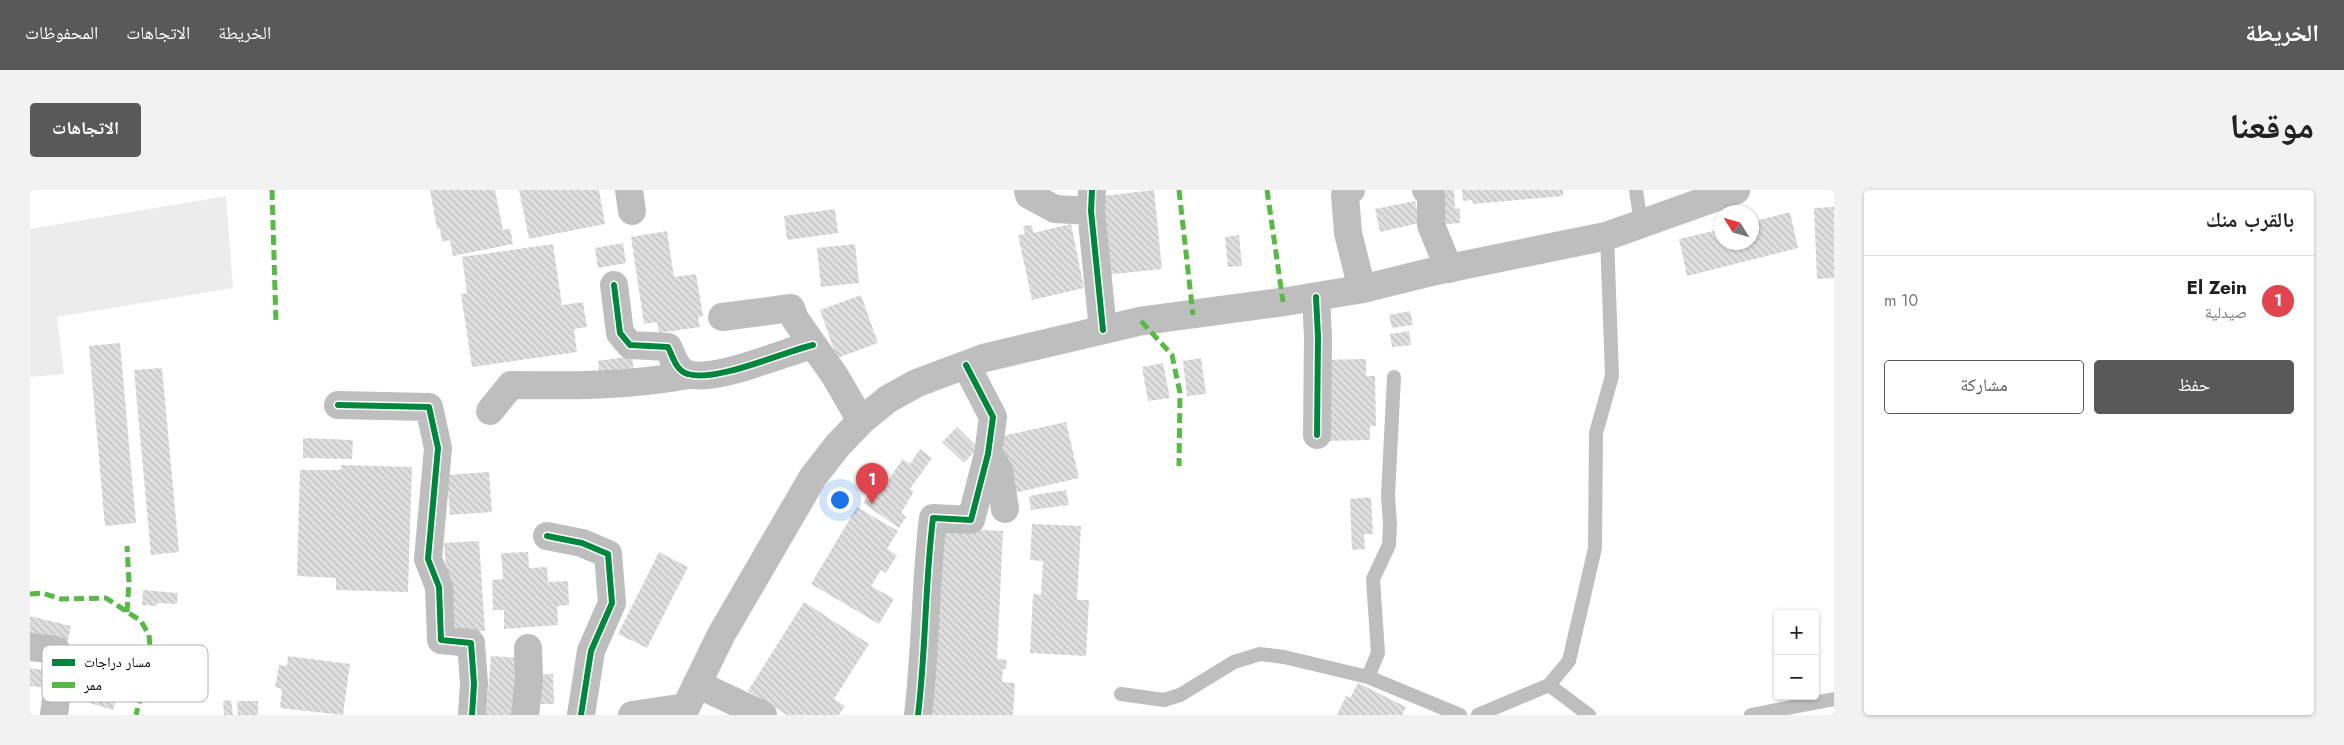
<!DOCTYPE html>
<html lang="ar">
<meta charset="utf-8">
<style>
body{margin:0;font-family:Jost,"Noto Naskh Arabic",sans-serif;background:#f2f2f2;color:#222;direction:rtl}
.controls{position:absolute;right:15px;bottom:15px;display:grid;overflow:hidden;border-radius:5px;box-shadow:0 1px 4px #0004}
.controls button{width:45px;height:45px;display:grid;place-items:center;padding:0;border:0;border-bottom:1px solid #e0e0e0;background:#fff;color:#222;font:25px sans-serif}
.compass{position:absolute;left:1684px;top:15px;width:45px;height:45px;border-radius:50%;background:#fff;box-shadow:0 1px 4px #0004;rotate:307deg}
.you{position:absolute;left:809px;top:309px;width:18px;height:18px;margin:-12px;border:4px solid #fff;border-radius:50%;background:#1a73e8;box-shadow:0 0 0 8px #1a73e833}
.badge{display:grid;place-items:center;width:32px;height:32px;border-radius:50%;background:#595959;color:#fff;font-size:16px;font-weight:700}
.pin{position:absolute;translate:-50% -41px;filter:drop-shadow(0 1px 2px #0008)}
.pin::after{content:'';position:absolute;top:26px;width:18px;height:15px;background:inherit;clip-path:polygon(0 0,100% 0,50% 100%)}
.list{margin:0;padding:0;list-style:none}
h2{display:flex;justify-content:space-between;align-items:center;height:65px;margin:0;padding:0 20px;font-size:21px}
h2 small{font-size:16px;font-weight:400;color:#767676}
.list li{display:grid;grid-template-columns:32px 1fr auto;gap:15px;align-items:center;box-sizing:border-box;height:90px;padding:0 20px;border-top:1px solid #e0e0e0}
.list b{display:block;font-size:19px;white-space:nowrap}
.list p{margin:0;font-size:16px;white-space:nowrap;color:#767676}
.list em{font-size:16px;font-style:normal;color:#767676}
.actions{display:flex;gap:10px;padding:15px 20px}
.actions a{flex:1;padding:11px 0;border:1px solid #595959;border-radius:5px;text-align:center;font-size:18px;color:#595959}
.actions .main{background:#595959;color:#fff}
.map{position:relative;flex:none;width:1804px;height:525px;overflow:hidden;direction:ltr;border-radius:5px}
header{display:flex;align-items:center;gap:30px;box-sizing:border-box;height:70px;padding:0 25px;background:#595959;color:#fff}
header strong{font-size:24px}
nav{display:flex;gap:28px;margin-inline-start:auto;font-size:18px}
.intro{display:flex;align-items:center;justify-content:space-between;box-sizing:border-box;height:120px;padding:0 30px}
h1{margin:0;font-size:35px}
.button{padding:12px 22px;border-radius:5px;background:#595959;color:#fff;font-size:18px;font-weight:700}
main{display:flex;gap:30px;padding:0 30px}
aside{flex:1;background:#fff;border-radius:5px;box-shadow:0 1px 4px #0004}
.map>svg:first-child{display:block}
.pitch{fill:#ececec}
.building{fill:url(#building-back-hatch)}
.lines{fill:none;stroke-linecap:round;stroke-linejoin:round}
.highway-casing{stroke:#dbdbdb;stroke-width:29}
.lane{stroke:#bebebe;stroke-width:14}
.street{stroke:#bebebe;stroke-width:28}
.highway{stroke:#bebebe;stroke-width:28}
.quiet{stroke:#58b947;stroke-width:5;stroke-dasharray:10 5;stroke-linecap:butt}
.cycleway-casing{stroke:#fff;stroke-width:9}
.cycleway{stroke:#00873e;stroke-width:6}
.key{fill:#fff;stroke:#b2b2b2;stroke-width:1}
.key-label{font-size:14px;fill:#000}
</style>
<header>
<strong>الخريطة</strong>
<nav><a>الخريطة</a><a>الاتجاهات</a><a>المحفوظات</a></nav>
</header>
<div class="intro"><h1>موقعنا</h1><a class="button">الاتجاهات</a></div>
<main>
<aside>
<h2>بالقرب منك<small></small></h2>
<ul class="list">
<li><span class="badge" style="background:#e0444e">1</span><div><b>El Zein</b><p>صيدلية</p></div><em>10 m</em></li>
</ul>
<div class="actions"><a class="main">حفظ</a><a>مشاركة</a></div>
</aside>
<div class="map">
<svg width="1804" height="525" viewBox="0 0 1804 525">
<defs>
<pattern id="building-back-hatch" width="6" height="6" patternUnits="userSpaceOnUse" patternTransform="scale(1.25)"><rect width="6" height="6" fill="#dfdfdf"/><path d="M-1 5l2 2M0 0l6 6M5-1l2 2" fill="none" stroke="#bebebe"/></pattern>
</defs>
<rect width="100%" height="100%" fill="#fff"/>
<path class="pitch" d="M196 6 203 98 27 127 34 184 0 187V39Z"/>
<path class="building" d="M400 0H465L473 40 480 38 483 54 423 66 420 50 412 52 410 39H407Z
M489 0H569L575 34 499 49Z
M1124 0 1132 79 1074 85 1073 6Z
M1406 0H1424L1425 18 1430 19V33L1408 35Z
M1432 0H1533V6L1443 14 1442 10 1433 11Z
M1385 11 1389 33 1350 42 1345 19Z
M1804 17V88L1787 89 1784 18Z
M805 19 808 43 757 50 754 26Z
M1760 22 1768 58 1657 86 1649 49 1692 39V52H1722V32Z
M1041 34 1054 98 1002 110 988 45 995 44 993 36 1002 35 1003 43Z
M637 41 644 87 666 84 673 126 668 127 670 137 629 143 627 132 614 134 601 47Z
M1209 45 1212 76 1198 77 1195 47Z
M593 53 596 73 568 78 565 58Z
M523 54 532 115 553 112 557 137 544 139 547 162 442 177 431 104 437 103 432 67Z
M825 54 829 93 791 97 787 58Z
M831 105 848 153 807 168 790 120Z
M1380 121 1383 135 1362 138 1359 125Z
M1379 141 1381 155 1362 157 1360 144Z
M90 153 106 333 75 336 59 156Z
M602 166 604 182 570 187 568 171Z
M1171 168 1176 204 1157 206 1153 171Z
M1336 169V186H1345L1346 236H1340V250L1295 251 1290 170Z
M1133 173 1140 208 1118 211 1112 177Z
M132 178 149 362 121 365 104 180Z
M1036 232 1049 288 980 304 968 247Z
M927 237 948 258 934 273 912 252Z
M273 248 323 250 322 269 273 268Z
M890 259 902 268 880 299 884 301 871 323 876 327 869 338 833 313 847 293 853 297 873 269 880 274Z
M311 275 382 277 378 402 306 400V388L267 386 270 280H311Z
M459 282 462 322 420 325 417 285Z
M1036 300 1039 315 1001 320 999 306Z
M1341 307 1343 344H1334L1335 359 1322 360 1320 309Z
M827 317 868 341 857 359 867 365 856 383 851 380 841 396 864 409 849 434 781 394Z
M1002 334 1051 336 1047 410H1059L1056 466 1000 463 1003 404 1011 405 1013 371 1000 370Z
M910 338 973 341 967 469 977 470 976 479H973L972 492 985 493 983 525H902Z
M449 351 455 441 420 443 414 353Z
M498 362 499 378 517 377 518 392 538 391 539 415 527 416 528 435 474 439V420H463L462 390 473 389 471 363Z
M629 362 658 377 617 458 588 444Z
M113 400 148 403 147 414 127 413V416L112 415Z
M774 412 839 454 804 509 815 516 809 525H757L718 501Z
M0 426 41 436 36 458 10 451 0 443Z
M39 456 97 473 83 520 53 511 59 488 32 480Z
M258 466 320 474 313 525 250 518 252 499 245 497 249 475 257 476Z
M461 466 491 468 486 525H456Z
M0 478 19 481 17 498 0 496Z
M523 484 524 514H508L507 485Z
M1328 493 1376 517 1372 525H1307L1316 506 1320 508Z
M201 510 203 525H194L193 511Z
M207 511H228V525H208Z"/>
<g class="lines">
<g class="highway-casing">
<path id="highway" d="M652 525 691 445 783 287 808 255 831 231 858 209 887 193 954 168 1111 131 1253 112 1332 99 1405 81 1577 46 1706 0"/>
</g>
<path class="lane" d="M1606 0 1611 34
M1338 487 1348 463 1343 389 1359 355 1360 334 1358 306 1364 187
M1519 495 1559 525
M1091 504 1134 510 1150 505 1204 472 1230 464 1254 467 1338 487 1430 525
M1448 525 1519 495 1539 471 1565 358 1566 243 1582 186 1577 46
M1721 525 1804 509"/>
<path class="street" d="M599 0 602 21
M998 0 999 5 1025 19 1061 21
M1062 0 1061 21 1073 140
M1321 0 1315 5 1318 43 1332 99
M1396 0 1401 5V35L1419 79
M584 95 590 143 600 155 638 157C643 167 646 181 658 184 685 193 753 162 783 155
M1286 107 1288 147 1287 245
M692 127 761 118 765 129 805 186 831 231
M308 215 399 217 408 258 398 369 409 397 411 450 441 453 444 494 442 525
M460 221 481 195C540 196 600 196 658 185
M958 264 969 280 975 319
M517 346 552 353 578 364 582 413 561 461 551 525
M0 457 26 460 31 467 24 525
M667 494 733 525
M495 525 499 488 498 458
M602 525 656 517
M888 525C896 459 895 393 903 328L941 330 958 264 963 227 936 175"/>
<use href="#highway" class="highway"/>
<path class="quiet" d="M242 0 246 133
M1149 0 1163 125
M1237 0 1253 112
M1111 131 1142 165 1150 203 1149 276
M0 404 12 403 31 409 76 408 111 431 119 445 121 467 106 525
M97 422 99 392 97 356"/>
<g class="cycleway-casing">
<path id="cycleway" d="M1062 0 1061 21 1073 140
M584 95 590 143 600 155 638 157C643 167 646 181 658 184 685 193 753 162 783 155
M1286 107 1288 147 1287 245
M308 215 399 217 408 258 398 369 409 397 411 450 441 453 444 494 442 525
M517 346 552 353 578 364 582 413 561 461 551 525
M888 525C896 459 895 393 903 328L941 330 958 264 963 227 936 175"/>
</g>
<use href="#cycleway" class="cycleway"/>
</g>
<rect x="12" y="455" width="166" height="57" rx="8" class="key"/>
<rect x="22" y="469" width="23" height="7" fill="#00873e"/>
<rect x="22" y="492" width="23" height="6" fill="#58b947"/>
<g class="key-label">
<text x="54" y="477">مسار دراجات</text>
<text x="54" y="500">ممر</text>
</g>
</svg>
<div class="controls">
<button>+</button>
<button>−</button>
</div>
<svg class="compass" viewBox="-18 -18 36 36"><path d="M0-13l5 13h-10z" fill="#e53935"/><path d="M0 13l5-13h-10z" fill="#767676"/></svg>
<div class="you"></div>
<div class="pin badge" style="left:842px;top:314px;background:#e0444e">1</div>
</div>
</main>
